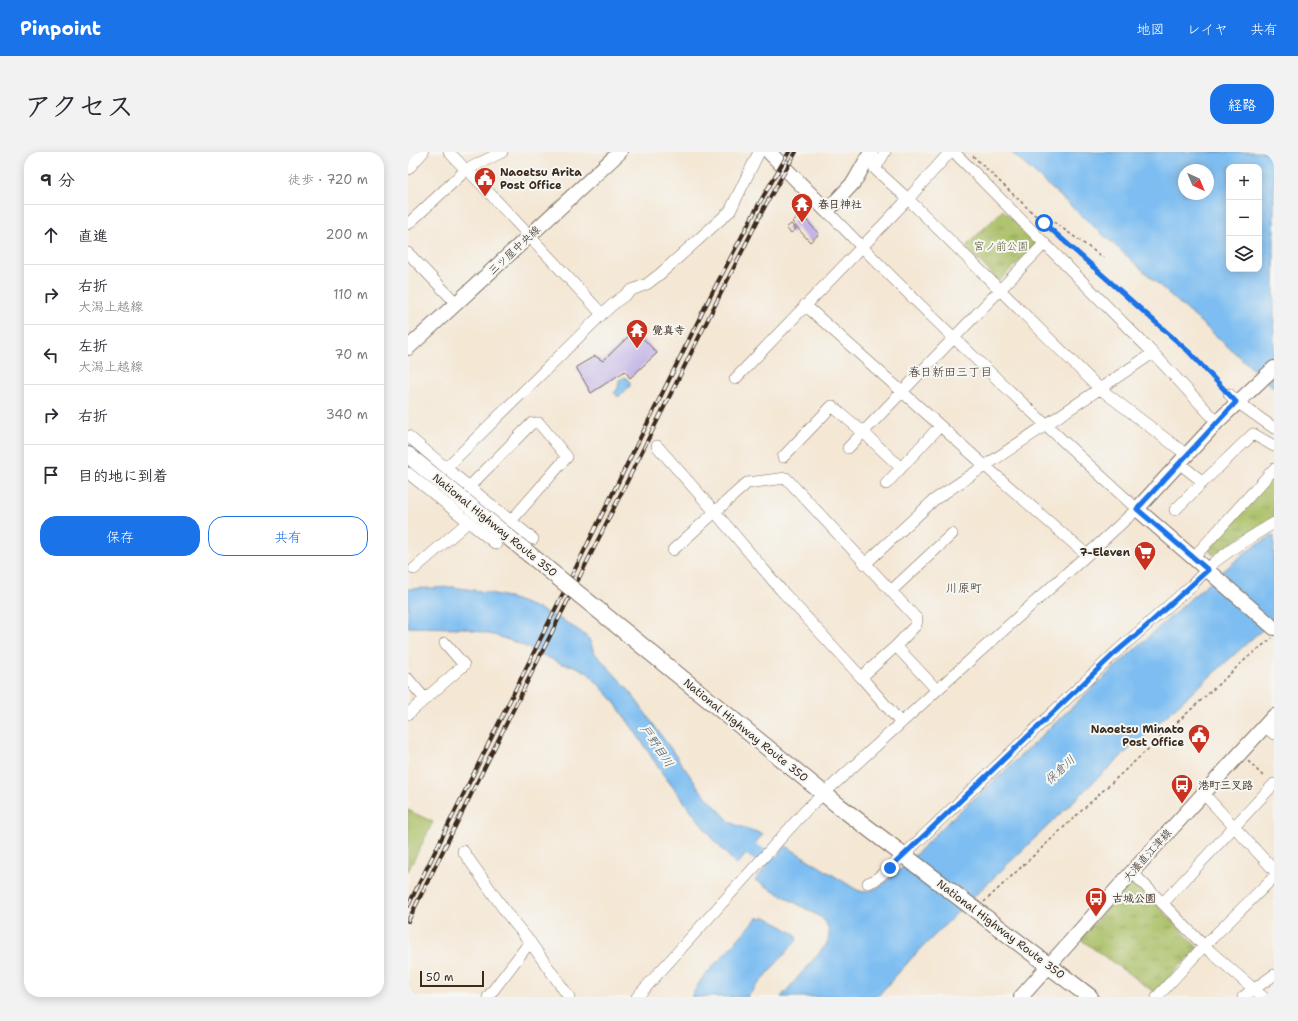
<!DOCTYPE html>
<html lang="ja">
<meta charset="utf-8">
<style>
body{margin:0;font-family:"Shantell Sans","Klee One",sans-serif;background:#f2f2f3;color:#2b2b33}
.controls{position:absolute;right:12px;top:12px;display:grid;overflow:hidden;border-radius:8px;box-shadow:0 2px 10px #0003}
.controls button{width:36px;height:36px;display:grid;place-items:center;padding:0;border:0;border-bottom:1px solid #e1e1e2;background:#fff;color:#2b2b33;font:20px sans-serif}
.compass{position:absolute;left:770px;top:12px;width:36px;height:36px;border-radius:50%;background:#fff;box-shadow:0 2px 10px #0003;rotate:136deg}
.scale{position:absolute;left:12px;bottom:10px;width:64px;box-sizing:border-box;padding-left:4px;border:2px solid #3b2a1e;border-top:0;font-size:11px;line-height:14px;white-space:nowrap;color:#3b2a1e;-webkit-text-stroke:3px #f6f6f2;paint-order:stroke}
.stop{position:absolute;width:12px;height:12px;margin:-9px;border:3px solid #1a73e8;border-radius:50%;background:#fff}
.stop.end{background:#1a73e8;border-color:#fff;box-shadow:0 1px 4px #0008}
.list{margin:0;padding:0;list-style:none}
h2{display:flex;justify-content:space-between;align-items:center;height:52px;margin:0;padding:0 16px;font-size:17px}
h2 small{font-size:13px;font-weight:400;color:#7c7c81}
.list li{display:grid;grid-template-columns:26px 1fr auto;gap:12px;align-items:center;box-sizing:border-box;height:60px;padding:0 16px;border-top:1px solid #e1e1e2}
.list b{display:block;font-size:15px;white-space:nowrap}
.list p{margin:0;font-size:13px;white-space:nowrap;color:#7c7c81}
.list em{font-size:13px;font-style:normal;color:#7c7c81}
.actions{display:flex;gap:8px;padding:12px 16px}
.actions a{flex:1;padding:9px 0;border:1px solid #1a73e8;border-radius:16px;text-align:center;font-size:14px;color:#1a73e8}
.actions .main{background:#1a73e8;color:#fff}
.icon{flex:none;width:22px;height:22px;fill:none;stroke:currentColor;stroke-width:2;stroke-linecap:round;stroke-linejoin:round}
.map{position:relative;flex:none;width:866px;height:845px;overflow:hidden;border-radius:16px}
header{display:flex;align-items:center;gap:24px;box-sizing:border-box;height:56px;padding:0 20px;background:#1a73e8;color:#fff}
header strong{font-size:19px}
nav{display:flex;gap:22px;margin-inline-start:auto;font-size:14px}
.intro{display:flex;align-items:center;justify-content:space-between;box-sizing:border-box;height:96px;padding:0 24px}
h1{margin:0;font-size:28px}
.button{padding:10px 18px;border-radius:16px;background:#1a73e8;color:#fff;font-size:14px;font-weight:700}
main{display:flex;gap:24px;padding:0 24px}
aside{flex:1;background:#fff;border-radius:16px;box-shadow:0 2px 10px #0003}
.map>svg:first-child{display:block}
.grass{fill:#a8bd62;stroke:#727440}
.park{fill:url(#park-tufts);stroke:#727440}
.water{fill:#7dbdf1;stroke:#5c7488;fill-rule:evenodd}
.lines{fill:none;stroke-linecap:round;stroke-linejoin:round}
.river{stroke:#7dbdf1;stroke-width:15}
.building{fill:#c1b3e5}
.minor-casing{stroke:#7c6c5e;stroke-width:12}
.major-casing{stroke:#7c6c5e;stroke-width:16}
.highway-casing{stroke:#7c6c5e;stroke-width:18}
.path{stroke:#7c6c5e;stroke-width:1.5;stroke-dasharray:3 3;stroke-linecap:butt}
.minor{stroke:#fff;stroke-width:11}
.major{stroke:#fff;stroke-width:14}
.highway{stroke:#fff;stroke-width:16}
.rail-casing{stroke:#3b2a1e;stroke-width:4}
.rail{stroke:#f6f6f2;stroke-width:2.5;stroke-dasharray:8;stroke-linecap:butt}
.highway-bridge-casing{stroke:#7c6c5e;stroke-width:18;stroke-linecap:butt}
.highway-bridge{stroke:#fff;stroke-width:16}
.route{stroke:#1a73e8;stroke-width:5}
.labels{text-anchor:middle;stroke-width:4;stroke-linejoin:round;paint-order:stroke}
.poi-label{font-size:11px;font-weight:bold;fill:#3b2a1e;stroke:#f6f6f2;text-anchor:start}
.park-label{font-size:11px;fill:#5c5632;stroke:#f6f6f2}
.street-label{font-size:11px;fill:#3b2a1e;stroke:#f6f6f2}
.neighbourhood-label{font-size:12px;fill:#3b2a1e;stroke:#f6f6f2}
.water-label{font-size:12px;font-style:italic;fill:#4f565d;stroke:#f6f6f2}
</style>
<header>
<strong>Pinpoint</strong>
<nav><a>地図</a><a>レイヤ</a><a>共有</a></nav>
</header>
<div class="intro"><h1>アクセス</h1><a class="button">経路</a></div>
<main>
<aside>
<h2>9 分<small>徒歩 · 720 m</small></h2>
<ul class="list">
<li><svg class="icon" aria-label="ahead" viewBox="0 0 24 24"><path d="M12 20V5M6 11l6-6 6 6"/></svg><div><b>直進</b></div><em>200 m</em></li>
<li><svg class="icon" aria-label="right" viewBox="0 0 24 24"><path d="M7 20v-9h11M14 6l5 5-5 5"/></svg><div><b>右折</b><p>大潟上越線</p></div><em>110 m</em></li>
<li><svg class="icon" aria-label="left" viewBox="0 0 24 24"><path d="M17 20v-9H6M10 6l-5 5 5 5"/></svg><div><b>左折</b><p>大潟上越線</p></div><em>70 m</em></li>
<li><svg class="icon" aria-label="right" viewBox="0 0 24 24"><path d="M7 20v-9h11M14 6l5 5-5 5"/></svg><div><b>右折</b></div><em>340 m</em></li>
<li><svg class="icon" aria-label="arrive" viewBox="0 0 24 24"><path d="M6 21V4h12l-3 4 3 4H6"/></svg><div><b>目的地に到着</b></div></li>
</ul>
<div class="actions"><a class="main">保存</a><a>共有</a></div>
</aside>
<div class="map">
<svg width="866" height="845" viewBox="0 0 866 845">
<defs>
<pattern id="park-tufts" width="24" height="20" patternUnits="userSpaceOnUse"><rect width="24" height="20" fill="#a8bd62"/><path d="M3 7l-1-3M5 7V3M7 7l1-3M15 17l-1-3M17 17v-4M19 17l1-3" fill="none" stroke="#8a9a50"/></pattern>
</defs>
<rect width="100%" height="100%" fill="#f6f6f2"/>
<filter id="ink" filterUnits="userSpaceOnUse"><feTurbulence type="fractalNoise" baseFrequency=".025" numOctaves="2"/><feDisplacementMap in="SourceGraphic" scale="8" xChannelSelector="R" yChannelSelector="G"/><feConvolveMatrix kernelMatrix="1 2 1 2 8 2 1 2 1" color-interpolation-filters="sRGB"/></filter>
<filter id="wash" filterUnits="userSpaceOnUse"><feTurbulence type="fractalNoise" baseFrequency=".012" numOctaves="4" result="noise"/><feDisplacementMap in="SourceGraphic" scale="16" xChannelSelector="R" yChannelSelector="G"/><feGaussianBlur stdDeviation="0.9" result="paint"/><feColorMatrix in="noise" values="0 0 0 0 0 0 0 0 0 0 0 0 0 0 0 0 0 1.4 0 .05"/><feComposite in="paint" operator="in"/></filter>
<g filter="url(#wash)">
<rect width="100%" height="100%" fill="#f4e7d4"/>
<path class="grass" d="M0 658 25 670 0 719Z"/>
<path class="park" d="M595 58 629 92 591 129 557 95Z
M866 322V366L842 379 805 403 800 397Z
M725 727 790 796 746 840 672 787Z"/>
<path class="water" d="M603 0H866V236ZM821 15H851V117H821ZM776 18H800V42H776Z
M217 225 222 230V234L210 245 206 241 210 236 211 228Z
M866 383V468L847 484 697 619 551 759 502 808 469 845H373L418 793C423 783 422 775 414 766L347 728 378 694 449 738 455 740 464 738 473 734 494 716 543 667 585 630 682 538 790 440 843 396Z
M45 435 72 439 100 445 131 457 156 469 173 480 181 487 186 500 220 537 293 639 322 670 328 673 355 682 329 713 310 693 254 621 230 584 204 547 181 522 167 514 154 512 112 492 89 484 56 476 0 475V437Z
M358 765 387 782 389 788 339 845H283L293 828 349 766Z"/>
<g class="lines">
<path class="river" d="M326 686 379 721"/>
</g>
<g id="blocks">
<path class="building" d="M393 62 411 82 402 90 384 70Z
M383 72 388 77 383 81 378 76Z
M227 178 249 201 222 226 217 219 183 241 168 215 187 204 195 209Z"/>
</g>
</g>
<g filter="url(#ink)">
<use href="#blocks" fill-opacity="0" stroke="#7c6c5e" stroke-width="1"/>
<g class="lines">
<g class="minor-casing">
<path id="minor" d="M477 0 467 17 500 47 691 236 779 303
M546 0 745 201 809 270
M0 17 15 0
M59 17 194 162
M58 18 94 0
M0 72 58 18 41 0
M0 101 49 152
M397 153 576 313 679 403
M327 227 500 47 542 0
M821 242 829 250 866 276
M0 284 38 316 194 162 209 149 224 138 239 132 252 122 322 59 351 0
M249 294 307 360 373 438 454 526
M440 296 636 92
M375 305 424 254 455 280 493 316
M771 311 795 330 845 282 866 294
M38 316 125 387
M0 321 88 392
M478 332 532 274
M61 335 124 271H131L159 305 103 369
M767 358 795 330
M265 398 339 331 378 326 509 467 508 473 488 494
M786 405 866 317
M457 412 526 348 745 201
M6 417 60 370
M483 439 544 382
M0 527 17 547
M0 562 56 513 37 491
M493 571 454 526 458 521 488 494 529 538
M856 574 866 582
M795 641 866 718
M55 699 100 763 122 790 161 845
M724 720 796 794 855 845
M460 731 467 728 482 716 707 501 783 434 805 411 830 393 866 371
M755 751 866 632
M80 845 122 790
M229 845 400 656 529 538 679 403 729 357C623 260 518 162 419 59
M749 845 796 794 866 725
M835 845 866 823"/>
</g>
<g class="major-casing">
<path id="major" d="M361 0 419 59 446 30 463 0
M0 196 212 0
M866 216 809 270 729 357 866 476
M613 845 724 720 866 564"/>
</g>
<g class="highway-casing">
<path id="highway" d="M0 303 121 402
M189 457 431 654 682 845"/>
</g>
<path class="path" d="M565 4 652 87 781 200 814 235
M629 64 640 66 696 106
M840 609 857 626
M576 750 700 634 840 505 864 486"/>
<use href="#minor" class="minor"/>
<use href="#major" class="major"/>
<use href="#highway" class="highway"/>
<g class="rail-casing">
<path id="rail" d="M0 754 304 141 352 50 381 0
M0 769 311 145 357 54 388 0"/>
</g>
<use href="#rail" class="rail"/>
<g class="highway-bridge-casing">
<path id="highway-bridge" d="M121 402 189 457"/>
</g>
<use href="#highway-bridge" class="highway-bridge"/>
</g>
</g>
<g class="lines" filter="url(#ink)">
<path class="route" d="M482 716 707 501 733 479 800 418 729 357 828 250 781 200 636 71"/>
</g>
<defs>
<g id="civic-pin" transform="scale(1.15)"><path d="M0 17L-7.5 6A9.5 9.5 0 1 1 7.5 6Z" fill="#c8321e" stroke="#f6f6f2"/><path d="M-.6-6.5H3V-4.5H.6V-3L4-1V1h2V6H-6V1h2V-1L-.6-3ZM-1.2 2.5V6h2.4V2.5Z" fill="#fff"/></g>
<g id="temple-pin" transform="scale(1.15)"><path d="M0 17L-7.5 6A9.5 9.5 0 1 1 7.5 6Z" fill="#c8321e" stroke="#f6f6f2"/><path d="M0-6L5-2H3V0L6.5 2.5H4V6H1.5V3h-3V6H-4V2.5H-6.5L-3 0V-2H-5Z" fill="#fff"/></g>
<g id="supermarket-pin" transform="scale(1.15)"><path d="M0 17L-7.5 6A9.5 9.5 0 1 1 7.5 6Z" fill="#c8321e" stroke="#f6f6f2"/><path d="M-6-5.5h2.5l.6 2H6L4.5 2H-2.5L-4.4-4H-6ZM-1.5 3.2a1.3 1.3 0 1 0 .1 0ZM3 3.2a1.3 1.3 0 1 0 .1 0Z" fill="#fff"/></g>
<g id="bus-pin" transform="scale(1.15)"><path d="M0 17L-7.5 6A9.5 9.5 0 1 1 7.5 6Z" fill="#c8321e" stroke="#f6f6f2"/><path d="M-5-6H5V4H4V6H2V4H-2V6H-4V4H-5ZM-3.5-4V0h7V-4ZM-3.5 1.2v1.5H-2V1.2ZM2 1.2v1.5H3.5V1.2Z" fill="#fff"/></g>
</defs>
<g fill-rule="evenodd">
<use href="#civic-pin" x="77" y="26"/>
<use href="#temple-pin" x="394" y="52"/>
<use href="#temple-pin" x="229" y="178"/>
<use href="#supermarket-pin" x="737" y="400"/>
<use href="#civic-pin" x="791" y="583"/>
<use href="#bus-pin" x="774" y="633"/>
<use href="#bus-pin" x="688" y="746"/>
</g>
<g class="labels">
<g class="poi-label">
<text x="92" y="24">Naoetsu Arita<tspan x="92" dy="13">Post Office</tspan></text>
<text x="410" y="56">春日神社</text>
<text x="244" y="182">覺真寺</text>
<text x="722" y="404" text-anchor="end">7-Eleven</text>
<text x="776" y="581" text-anchor="end">Naoetsu Minato<tspan x="776" dy="13">Post Office</tspan></text>
<text x="790" y="637">港町三叉路</text>
<text x="704" y="750">古城公園</text>
</g>
<g class="park-label">
<text x="593" y="98">宮ノ前公園</text>
</g>
<g class="street-label">
<text transform="translate(106 98) rotate(-43)" y="4">三ツ屋中央線</text>
<text transform="translate(87 373) rotate(39)" y="4">National Highway Route 350</text>
<text transform="translate(338 578) rotate(39)" y="4">National Highway Route 350</text>
<text transform="translate(739 703) rotate(-48)" y="4">大瀁直江津線</text>
<text transform="translate(593 777) rotate(37)" y="4">National Highway Route 350</text>
</g>
<g class="neighbourhood-label">
<text x="542" y="224">春日新田三丁目</text>
<text x="556" y="440">川原町</text>
</g>
<g class="water-label">
<text transform="translate(249 594) rotate(56)" y="4">戸野目川</text>
<text transform="translate(652 618) rotate(-43)" y="4">保倉川</text>
</g>
</g>
</svg>
<div class="controls">
<button>+</button>
<button>−</button>
<button><svg class="icon" aria-label="layers" viewBox="0 0 24 24"><path d="M12 4l9 5-9 5-9-5zM3 14l9 5 9-5"/></svg></button>
</div>
<svg class="compass" viewBox="-18 -18 36 36"><path d="M0-13l5 13h-10z" fill="#e53935"/><path d="M0 13l5-13h-10z" fill="#7c7c81"/></svg>
<div class="scale">50 m</div>
<div class="stop" style="left:636px;top:71px"></div>
<div class="stop end" style="left:482px;top:716px"></div>
</div>
</main>
